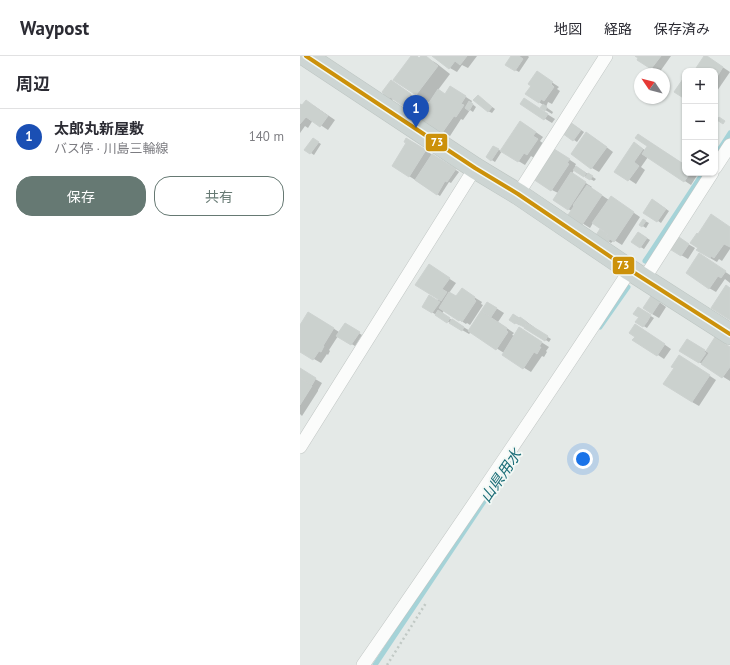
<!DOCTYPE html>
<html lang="ja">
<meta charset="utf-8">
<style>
body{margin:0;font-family:"PT Sans","Noto Sans JP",sans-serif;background:#f2f2f3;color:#2b2b33}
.controls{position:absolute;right:12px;top:12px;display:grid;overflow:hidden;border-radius:8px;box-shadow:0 1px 3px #0004}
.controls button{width:36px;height:36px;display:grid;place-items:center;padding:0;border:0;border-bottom:1px solid #e1e1e2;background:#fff;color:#2b2b33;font:20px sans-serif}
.compass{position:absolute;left:334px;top:12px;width:36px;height:36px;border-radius:50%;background:#fff;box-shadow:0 1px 3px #0004;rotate:305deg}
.you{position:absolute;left:283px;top:403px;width:14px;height:14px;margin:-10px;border:3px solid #fff;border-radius:50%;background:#1a73e8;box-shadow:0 0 0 6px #1a73e833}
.badge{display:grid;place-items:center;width:26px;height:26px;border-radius:50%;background:#667973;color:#fff;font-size:13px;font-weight:700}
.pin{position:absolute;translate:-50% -33px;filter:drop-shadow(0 1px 2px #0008)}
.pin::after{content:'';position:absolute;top:21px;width:14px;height:12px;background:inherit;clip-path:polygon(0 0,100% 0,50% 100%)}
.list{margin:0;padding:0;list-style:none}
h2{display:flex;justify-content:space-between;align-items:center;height:52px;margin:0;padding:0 16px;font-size:17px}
h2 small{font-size:13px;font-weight:400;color:#7c7c81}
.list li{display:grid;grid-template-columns:26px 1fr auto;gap:12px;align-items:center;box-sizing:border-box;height:56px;padding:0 16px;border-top:1px solid #e1e1e2}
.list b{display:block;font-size:15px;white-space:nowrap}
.list p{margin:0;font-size:13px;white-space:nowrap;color:#7c7c81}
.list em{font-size:13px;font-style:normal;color:#7c7c81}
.actions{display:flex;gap:8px;padding:12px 16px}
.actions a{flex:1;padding:9px 0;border:1px solid #667973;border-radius:16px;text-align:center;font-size:14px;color:#667973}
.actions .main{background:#667973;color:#fff}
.icon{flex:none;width:22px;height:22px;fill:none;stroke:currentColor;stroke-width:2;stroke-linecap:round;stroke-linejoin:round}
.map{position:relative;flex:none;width:430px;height:609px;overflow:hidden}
header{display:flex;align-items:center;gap:24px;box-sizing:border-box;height:56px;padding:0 20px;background:#fff;border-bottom:1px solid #e1e1e2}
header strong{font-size:19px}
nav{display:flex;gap:22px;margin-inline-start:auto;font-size:14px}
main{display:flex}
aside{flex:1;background:#fff}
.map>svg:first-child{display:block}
.shadow{fill:#0003}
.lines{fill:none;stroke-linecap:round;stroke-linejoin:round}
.stream{stroke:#a5d3d8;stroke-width:5}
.building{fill:#cbd1ce;stroke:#cdd2d0}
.street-casing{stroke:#c1c6c4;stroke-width:14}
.primary-casing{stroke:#bdc5c2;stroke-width:22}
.path{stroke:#c1c9c5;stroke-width:2.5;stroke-dasharray:2 3;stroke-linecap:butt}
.street{stroke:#fbfcfb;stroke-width:13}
.primary{stroke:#cdd5d3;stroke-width:21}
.bus-1-casing{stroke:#f2f8f5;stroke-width:7}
.bus-1{stroke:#cc910a;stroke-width:4}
.labels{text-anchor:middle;stroke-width:3.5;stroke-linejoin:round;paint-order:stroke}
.water-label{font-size:15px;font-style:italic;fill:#1c6e78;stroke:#f2f8f5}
.line-badge{stroke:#f2f8f5;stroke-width:1.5}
.badge-label{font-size:11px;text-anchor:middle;font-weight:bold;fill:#fff}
</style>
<header>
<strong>Waypost</strong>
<nav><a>地図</a><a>経路</a><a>保存済み</a></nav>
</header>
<main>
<aside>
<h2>周辺<small></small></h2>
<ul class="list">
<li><span class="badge" style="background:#1a4fb4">1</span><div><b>太郎丸新屋敷</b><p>バス停 · 川島三輪線</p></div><em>140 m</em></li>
</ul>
<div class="actions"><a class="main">保存</a><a>共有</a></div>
</aside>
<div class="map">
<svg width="430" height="609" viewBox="0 0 430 609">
<rect width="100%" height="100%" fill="#e4e9e7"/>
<path class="shadow" d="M112 0H116L120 3 123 0H124L136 7 150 18 138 34 145 39 157 35 172 45 171 47 176 51 173 56 170 54 163 64 161 63 150 80 120 61 130 47 116 38Z
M134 0H177L168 12 162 9 157 16 150 12Z
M212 0H228L229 1 219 16 206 9Z
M336 0H371L359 17 338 4 339 2Z
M412 4 430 16 417 35 415 33V15H396Z
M244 21 259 31 257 33 260 35 252 48 248 46 246 51 253 56 252 58 242 52 243 49 239 46Z
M95 27 114 41 107 51 93 42 92 45 84 40Z
M181 43 195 53 192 57 188 55Z
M0 48 3 50 13 49 35 64 28 74 13 64 8 72 5 70 0 77Z
M221 48H231L255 63 252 67Z
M274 69 284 76 277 86 274 84Z
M227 70 243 81 240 85 244 88 234 102 231 100 225 109 202 95 195 106 187 101 194 91 201 95Z
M338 79 385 109V117H397L398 118 391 129 348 101 341 111 345 114 336 128 316 115 334 88 345 94 348 90 337 82Z
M293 81 313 96 299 116 292 112Z
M16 85 21 88 14 99 11 97Z
M114 87 159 116 151 127 149 126 140 140 109 120Z
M261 98 276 108 275 110 296 123 294 125 274 114 272 118 292 131 291 132 309 144 318 146 340 161 322 189 314 184 311 187 298 178 304 176 305 175 293 167 290 172 269 159 272 155 268 153 258 137 252 134Z
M356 146 369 155 361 167 345 156Z
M343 164 349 167 346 172 341 169Z
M430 171V193L422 205 419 203 417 206 410 202 399 192Z
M339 177 350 184 344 193 332 186Z
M383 185 395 192 388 203 381 199Z
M406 203 430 219V227L425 223 416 236 409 232Z
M136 214 156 227 149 237 157 241 169 238 182 246 181 248 183 249 170 269 167 267 166 268 144 254 142 258 170 275 188 247 204 257 198 266 214 277 212 279 215 280 227 277 249 291 246 295 247 296 244 301 242 300 231 316 203 299 204 297 171 276 169 278 123 251 137 245 138 243Z
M358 245 366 251 359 262 352 258Z
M338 252 354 262 347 272 337 266 340 261Z
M214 259 227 266 234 271 233 272 251 283 249 286 220 268 219 269 211 264Z
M16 261 39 276 45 268 62 279 55 290 38 280 29 294 30 295 28 299 27 298 21 307 0 295V271Z
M342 273 371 293 364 303 358 299Z
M415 283 430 292V325L399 306 395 288 407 296Z
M386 304 416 324 399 350 392 346Z
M0 314 22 327 18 334V335L2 360 0 358Z"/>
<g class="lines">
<path class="stream" d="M415 100 430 77
M345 205 403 117
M300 271 328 231
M75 609 199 423"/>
</g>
<path class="building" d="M111 0H117L119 2 121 0H126L138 10 116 39 93 24Z
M132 0H167L160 9 155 5 149 13Z
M211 0H219L223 3 215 15 205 9Z
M335 0H361L351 13 337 4 338 2Z
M404 0H407L423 11 415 24V15H394Z
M237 15 253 26 251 28 254 31 244 45 241 43 239 47 225 38 231 30 228 28Z
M385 20V43L374 36Z
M91 24 111 38 103 50 90 41 88 44 83 40 84 38 82 36Z
M150 30 166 40 161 48 164 49 156 61 154 60 142 77 119 62 138 33 145 38Z
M178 39 192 51 188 56 173 44Z
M224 42 248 58 244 64 220 48Z
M6 44 28 60 20 71 6 61 0 68V48L2 49Z
M169 45 173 48 169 55 165 52Z
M243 48 247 51 245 55 240 52Z
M419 61 425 65 423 68 417 64Z
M220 65 236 76 233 80 238 83 227 99 224 97 218 106 200 95Z
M270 66 281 74 273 85 262 77Z
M286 76 307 91 291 113 271 98Z
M338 78 350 86 347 90 335 82Z
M13 82 19 86 10 98 4 94Z
M106 82 126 94 109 121 92 110 106 87 104 86Z
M334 86 343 93 334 106 339 110 328 125 314 116Z
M350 86 385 109V117H390L384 126 342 98Z
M193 90 199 93 191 105 186 101Z
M254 93 270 103 267 107 269 108 251 135 233 123Z
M132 98 156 113 147 126 145 125 137 139 115 124Z
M276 110 286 117 284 121 273 114Z
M271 116 286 126 268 154 253 144Z
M288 117 293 120 290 124 285 121Z
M287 129 302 139 282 169 268 159 274 150 273 149Z
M311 140 334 156 314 186 306 180 308 178 292 167Z
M352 143 366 153 357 166 343 157Z
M411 158 430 171V191L424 188 414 202 411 200 410 202 396 194 398 192 390 187 397 177 398 178Z
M343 163 346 165 342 171 339 169Z
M300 173 308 178 306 180 310 183 308 186 296 179Z
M338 176 347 182 340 192 331 186Z
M376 179 389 188 381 200 368 192Z
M399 197 426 215 421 222 418 220 409 233 386 217Z
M129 208 150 222 142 233 147 236 141 245 115 229Z
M426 229 430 232V264L411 252Z
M162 232 175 241 174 243 176 245 162 266 160 264 159 265 139 252 149 236 156 240Z
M129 239 140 246 132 257 122 251Z
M351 240 360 246 352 258 343 252Z
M187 246 197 252 191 261 181 255Z
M338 251 351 259 347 266 333 258Z
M138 254 150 262 147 267 135 259Z
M181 255 207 272 206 274 208 276 196 294 168 275Z
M8 256 34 272 23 290H24L21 296 19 295 13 304 0 296V269Z
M213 258 219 262 215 268 209 264Z
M220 261 227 266 224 271 216 267Z
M339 261 347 266 343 271 335 266Z
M152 263 164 271 162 275 149 267Z
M45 267 60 276 51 289 36 280Z
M227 267 248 280 245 285 224 272Z
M335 268 365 288 357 300 332 284 335 281 329 277Z
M219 271 242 286 239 291H241L237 298 234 296 223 313 202 299Z
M415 281 430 291V311L422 322 401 308 409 297 406 295Z
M387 283 405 294 404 296 406 297 399 307 379 295Z
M379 299 410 319 392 346 363 328 374 312 371 311Z
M0 312 16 322 12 329 0 322Z
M0 322 12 330 0 349Z"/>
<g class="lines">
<g class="street-casing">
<path id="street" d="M415 112 430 89
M218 138 306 0
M344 223 412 117
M0 391 175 112
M63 609C154 478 243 347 330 214"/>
</g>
<g class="primary-casing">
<path id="primary" d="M6 0 175 112 218 138 330 214 430 278"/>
</g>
<path class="path" d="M87 609 126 547"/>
<use href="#street" class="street"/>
<use href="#primary" class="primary"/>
<g class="bus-1-casing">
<path id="bus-1" d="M6 0 175 112 218 138 330 214 430 278"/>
</g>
<use href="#bus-1" class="bus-1"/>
</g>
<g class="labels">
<g class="water-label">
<text transform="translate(201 420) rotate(-56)" y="5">山県用水</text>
</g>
</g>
<g class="line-badge">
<rect x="125" y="77" width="23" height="19" rx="4" fill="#cc910a"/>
<rect x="312" y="200" width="23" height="19" rx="4" fill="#cc910a"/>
</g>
<g class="badge-label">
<text x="137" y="90">73</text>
<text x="323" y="213">73</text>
</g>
</svg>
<div class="controls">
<button>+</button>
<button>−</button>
<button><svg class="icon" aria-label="layers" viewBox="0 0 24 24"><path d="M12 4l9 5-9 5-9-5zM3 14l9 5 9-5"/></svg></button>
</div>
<svg class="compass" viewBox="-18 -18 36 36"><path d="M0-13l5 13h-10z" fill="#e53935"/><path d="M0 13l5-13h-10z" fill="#7c7c81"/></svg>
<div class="you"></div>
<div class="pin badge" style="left:116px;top:72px;background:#1a4fb4">1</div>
</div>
</main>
